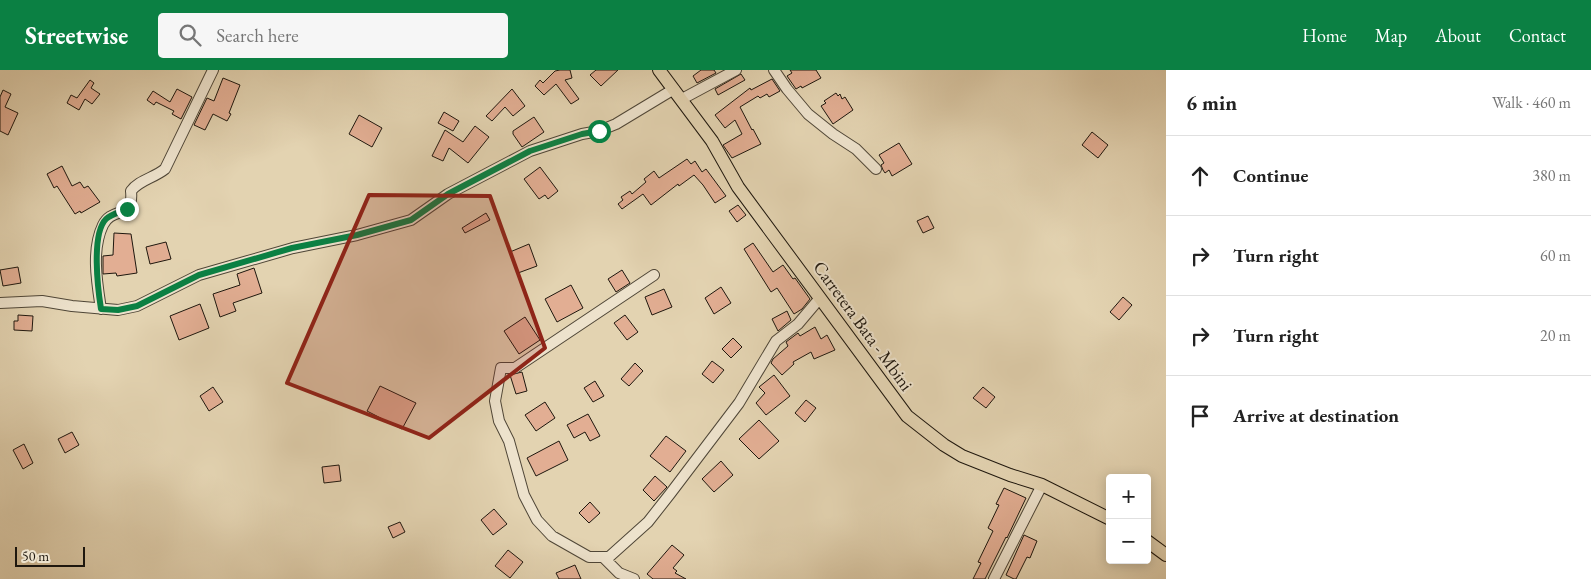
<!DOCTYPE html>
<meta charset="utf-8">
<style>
body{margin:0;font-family:"EB Garamond",serif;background:#f6f6f6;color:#222}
.controls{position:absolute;right:15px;bottom:15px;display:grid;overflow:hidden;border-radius:5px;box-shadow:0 2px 12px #0003}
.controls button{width:45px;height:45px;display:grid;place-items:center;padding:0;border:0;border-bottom:1px solid #e0e0e0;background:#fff;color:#222;font:25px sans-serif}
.scale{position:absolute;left:15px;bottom:12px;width:70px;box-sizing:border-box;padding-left:5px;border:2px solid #1e170e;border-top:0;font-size:14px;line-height:18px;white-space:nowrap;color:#1e170e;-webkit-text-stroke:4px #ede2cc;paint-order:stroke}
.stop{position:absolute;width:15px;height:15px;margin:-11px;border:4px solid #0b8043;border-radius:50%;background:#fff}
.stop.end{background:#0b8043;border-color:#fff;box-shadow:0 1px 5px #0008}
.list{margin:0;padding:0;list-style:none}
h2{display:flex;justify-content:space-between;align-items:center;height:65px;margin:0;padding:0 20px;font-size:21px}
h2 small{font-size:16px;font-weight:400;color:#767676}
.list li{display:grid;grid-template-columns:32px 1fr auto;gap:15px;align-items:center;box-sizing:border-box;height:80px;padding:0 20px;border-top:1px solid #e0e0e0}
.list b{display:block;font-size:19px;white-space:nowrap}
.list em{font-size:16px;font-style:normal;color:#767676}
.icon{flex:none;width:28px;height:28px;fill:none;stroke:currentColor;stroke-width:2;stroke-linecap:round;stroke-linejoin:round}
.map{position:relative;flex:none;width:1166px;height:509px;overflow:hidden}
header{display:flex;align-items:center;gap:30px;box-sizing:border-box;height:70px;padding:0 25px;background:#0b8043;color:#fff}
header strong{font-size:24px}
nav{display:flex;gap:28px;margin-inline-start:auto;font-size:18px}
.search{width:350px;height:45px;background:#f6f6f6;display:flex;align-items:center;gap:12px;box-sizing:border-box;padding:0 18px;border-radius:5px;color:#767676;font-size:19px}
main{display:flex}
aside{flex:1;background:#fff}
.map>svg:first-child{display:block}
.building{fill:#e2ae93;stroke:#1e170e}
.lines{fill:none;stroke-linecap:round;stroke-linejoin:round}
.minor-casing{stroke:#4f4637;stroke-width:12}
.major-casing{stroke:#1e170e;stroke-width:14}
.minor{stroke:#ede2cc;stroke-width:10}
.major{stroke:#e3d3b1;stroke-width:12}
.route{stroke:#0b8043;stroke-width:6}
.marked{fill:#8f2418;fill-opacity:0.2;stroke:#8f2418;stroke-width:4;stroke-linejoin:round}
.labels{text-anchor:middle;stroke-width:4;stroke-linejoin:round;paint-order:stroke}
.street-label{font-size:18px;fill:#1e170e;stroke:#ede2cc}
</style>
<header>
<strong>Streetwise</strong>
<div class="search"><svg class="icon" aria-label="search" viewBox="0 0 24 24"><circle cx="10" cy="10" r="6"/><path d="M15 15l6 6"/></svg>Search here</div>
<nav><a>Home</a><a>Map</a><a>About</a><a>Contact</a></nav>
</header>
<main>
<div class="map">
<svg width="1166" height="509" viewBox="0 0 1166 509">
<rect width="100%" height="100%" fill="#e3d3b1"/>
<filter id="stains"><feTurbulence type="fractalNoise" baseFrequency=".004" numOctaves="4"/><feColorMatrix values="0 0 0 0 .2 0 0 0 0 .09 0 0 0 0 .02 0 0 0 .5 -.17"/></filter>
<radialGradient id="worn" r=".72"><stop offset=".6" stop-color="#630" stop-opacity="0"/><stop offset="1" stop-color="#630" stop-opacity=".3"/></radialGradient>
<path class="building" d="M560 0H570L572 8 565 10 579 29 571 34 556 14 544 25 535 16 540 10 543 13 555 1Z
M596 0H618L601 16 590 5Z
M701 0H714L716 3 697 13 693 6Z
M790 0H816L821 8 802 18 801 16 796 19 787 6 792 3Z
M741 4 745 10 718 25 715 19Z
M223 8 240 15 229 43 231 44 227 51 213 44 205 60 194 55 207 28 214 31Z
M772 9 780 21 769 27 767 24 760 28 758 26 740 37 752 60 753 59 761 74 732 88 723 75 742 64 735 50 725 58 715 45 750 18 751 20Z
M90 10 94 13 91 18 100 24 92 34 85 29 79 40 67 33 71 25 77 28Z
M177 19 192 27 181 49 172 44 174 41 156 32 154 35 147 30 153 21 170 32Z
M512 19 525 36 513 46 505 37 492 51 486 46Z
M3 20 11 24 5 37 18 43 8 65 0 61V27Z
M836 23 838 26 840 24 842 29 845 27 853 40 833 54 821 36 826 33 824 31Z
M444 42 459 51 453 61 438 53Z
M359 45 382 58 372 77 349 64Z
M534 47 544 62 522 77 513 64V61Z
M475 56 489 67 468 93 449 78 443 91 432 86 445 60 463 72Z
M1092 62 1108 75 1098 88 1082 75Z
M899 73 912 94 892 106 889 100 885 103 883 100 881 95 884 93 879 85Z
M687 89 691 94 695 91 702 102 706 99 726 126 715 133 703 115 694 105 679 116 678 114 651 135 643 124 622 139 618 134 623 130 621 127 630 121 632 124 646 112 644 109 654 101 659 108Z
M62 96 72 116 80 112 84 118 88 116 100 132 81 143 80 141 75 144 57 116 54 118 47 104Z
M540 97 558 121 548 129 545 125 539 129 524 109Z
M738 135 746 145 737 152 729 141Z
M486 143 490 150 465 163 462 158Z
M928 146 934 158 923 163 917 151Z
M114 163 131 164 137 203 117 206 116 203 103 204V186L113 185Z
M166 172 171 189 150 194 146 177Z
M753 173 773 202 783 195 793 209 795 208 810 229 802 239 794 244 777 218 771 222 744 179Z
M529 174 537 196 518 203 510 182Z
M18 197 21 213 3 216 0 200Z
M254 198 262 223 233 233 236 241 220 247 213 224 240 215 237 204Z
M622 200 630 213 616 222 608 209Z
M571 215 583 238 557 252 545 229Z
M721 217 731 233 714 244 705 228Z
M664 219 672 237 652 245 645 227Z
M1123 227 1132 235 1119 250 1110 242Z
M200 234 209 258 179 270 170 246Z
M787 241 791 250 778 261 772 249Z
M18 245 33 246 32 261 14 260V251H18Z
M625 245 638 262 627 270 614 253Z
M525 247 540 270 519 284 504 261Z
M815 257 821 269 827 265 835 280 814 289 811 282 793 292 794 294 782 305 771 293 773 289 788 276 786 272 798 263 800 266Z
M733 268 742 277 731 288 722 279Z
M712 291 724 300 713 313 702 304Z
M635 293 643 301 629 316 621 309Z
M522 302 527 321 516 324 510 305Z
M774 305 790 326 766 345 756 333 765 323 759 317Z
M595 311 604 326 593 332 584 318Z
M380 316 416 333 402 359 367 341Z
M213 317 223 332 209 341 200 326Z
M983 317 995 327 986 338 973 328Z
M806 330 816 338 805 352 795 343Z
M545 332 555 348 536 361 525 345Z
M588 344 600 366 590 371 585 362 574 368 567 355Z
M759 350 779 371 759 389 739 369Z
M72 362 79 375 65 383 58 369Z
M666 366 686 381 670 402 650 386Z
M559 371 568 390 536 406 527 388Z
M24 374 33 393 23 399 13 380Z
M721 391 733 405 714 422 702 409Z
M339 395 341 411 324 413 322 397Z
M655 406 667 417 654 431 643 420Z
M1004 418 1026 428 1007 468 1006 467 985 509H973L981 493 978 492 993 461 988 458 999 435 996 434Z
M590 432 600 443 589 453 579 443Z
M494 439 507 454 493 465 481 450Z
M400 452 405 462 393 468 388 457Z
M1024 465 1037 471 1030 488 1027 487 1016 509H1014L1006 505Z
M672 475 684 485 673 498 677 501 675 503 686 509H653L647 504Z
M508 480 523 492 510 508 495 496Z
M575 495 581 509H559L556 503Z"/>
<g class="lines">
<g class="minor-casing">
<path id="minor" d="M774 0 787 19 808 44 833 64 856 79 876 99
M682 29 736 0
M654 205 515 298H501L495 331 499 351 509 371 524 425 537 450 552 466 589 487H609L648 452 670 424 739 333 776 271 798 254 820 228
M0 233 42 231 72 236 118 240 137 236 199 205 293 178 357 165 411 150 448 124 530 81 582 64 599 61 616 54 674 19
M101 239C97 213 91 180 103 155 112 136 134 150 131 121 139 110 154 108 165 99L213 0
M604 488 619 503 634 509
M994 509 1042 415"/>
</g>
<g class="major-casing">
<path id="major" d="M659 0 712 71 738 117 907 346 944 375 962 386 1010 405 1042 415 1110 449
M1147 471 1166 485"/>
</g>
<use href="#minor" class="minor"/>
<use href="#major" class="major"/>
</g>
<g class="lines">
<path class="route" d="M127 139C121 142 111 144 106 149 91 164 98 220 101 239L118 240 137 236 199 205 292 178 357 165 411 150 448 124 530 81 582 64 599 61"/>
</g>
<path class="marked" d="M369 125 490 126 545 278 429 368 287 313Z"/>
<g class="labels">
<g class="street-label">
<text transform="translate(863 256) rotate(54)" y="6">Carretera Bata - Mbini</text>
</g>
</g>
<rect width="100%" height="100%" filter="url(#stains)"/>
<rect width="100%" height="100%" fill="url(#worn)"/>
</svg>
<div class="controls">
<button>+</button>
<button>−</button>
</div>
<div class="scale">50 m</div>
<div class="stop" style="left:599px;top:61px"></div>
<div class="stop end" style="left:127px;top:139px"></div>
</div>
<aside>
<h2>6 min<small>Walk · 460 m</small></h2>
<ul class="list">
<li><svg class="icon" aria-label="ahead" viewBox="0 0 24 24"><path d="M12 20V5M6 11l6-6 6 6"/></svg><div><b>Continue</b></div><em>380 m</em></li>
<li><svg class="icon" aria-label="right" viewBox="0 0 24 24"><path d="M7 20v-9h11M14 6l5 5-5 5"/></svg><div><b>Turn right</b></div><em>60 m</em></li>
<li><svg class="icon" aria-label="right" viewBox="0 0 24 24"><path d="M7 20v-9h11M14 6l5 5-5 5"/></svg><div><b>Turn right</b></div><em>20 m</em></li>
<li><svg class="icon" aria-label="arrive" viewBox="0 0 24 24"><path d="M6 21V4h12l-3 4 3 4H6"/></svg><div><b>Arrive at destination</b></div></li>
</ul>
</aside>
</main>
